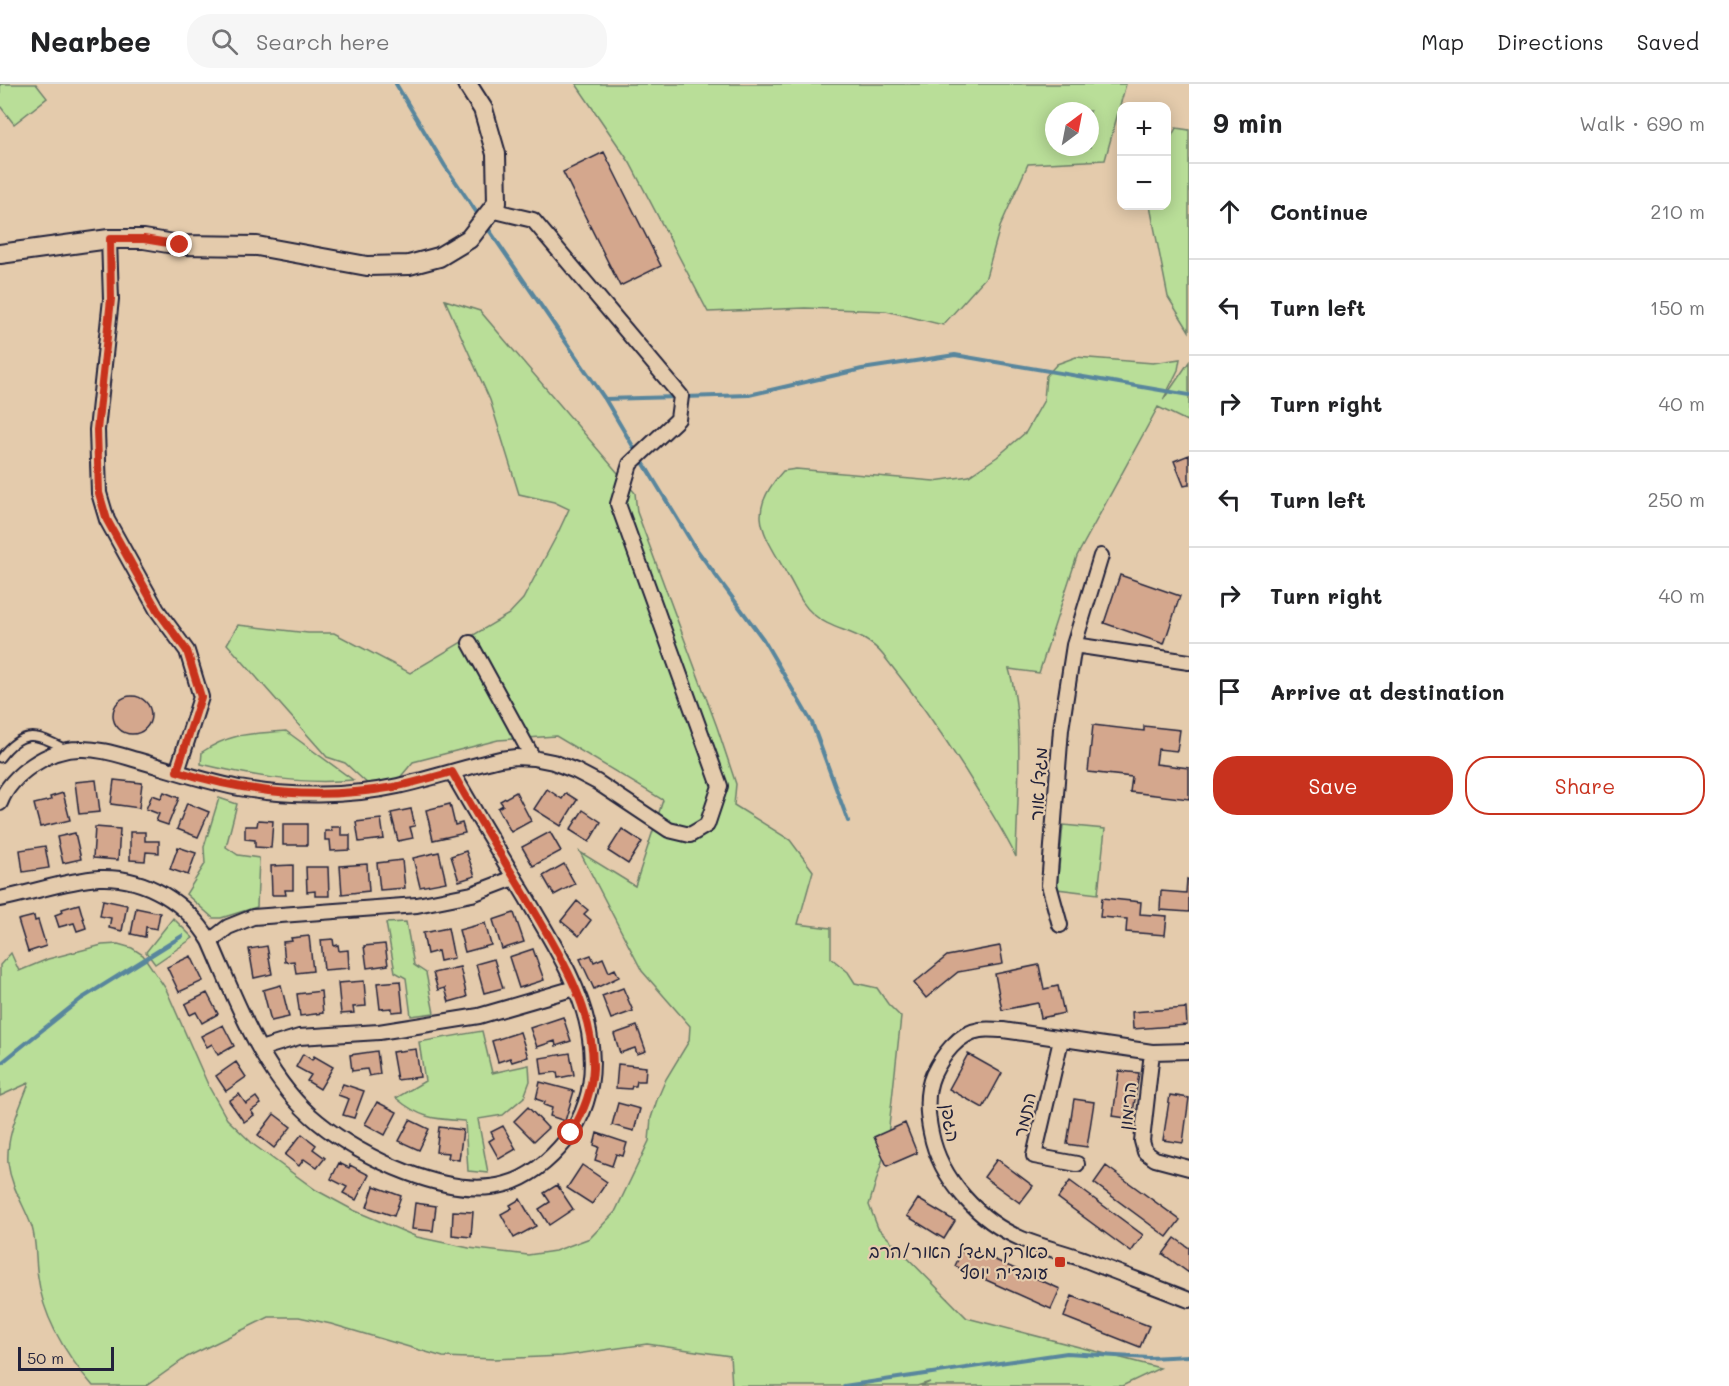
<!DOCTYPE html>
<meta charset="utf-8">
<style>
body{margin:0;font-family:Mali,"Playpen Sans Hebrew",sans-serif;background:#f6f6f6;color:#202124}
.controls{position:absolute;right:18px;top:18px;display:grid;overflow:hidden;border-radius:12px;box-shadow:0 3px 15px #0003}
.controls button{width:54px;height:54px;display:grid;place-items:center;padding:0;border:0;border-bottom:2px solid #e0e0e0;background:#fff;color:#202124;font:30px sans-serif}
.compass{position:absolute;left:1045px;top:18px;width:54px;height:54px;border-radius:50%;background:#fff;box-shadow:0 3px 15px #0003;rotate:32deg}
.scale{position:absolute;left:18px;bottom:15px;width:96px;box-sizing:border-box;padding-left:6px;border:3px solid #22223b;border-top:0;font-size:16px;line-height:21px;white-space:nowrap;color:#22223b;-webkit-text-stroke:4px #e4cbac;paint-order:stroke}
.stop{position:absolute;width:18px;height:18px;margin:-14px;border:4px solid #c8321e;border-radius:50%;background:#fff}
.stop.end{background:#c8321e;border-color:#fff;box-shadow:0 2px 6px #0008}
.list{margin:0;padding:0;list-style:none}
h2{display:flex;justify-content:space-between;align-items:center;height:78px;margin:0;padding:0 24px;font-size:26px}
h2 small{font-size:20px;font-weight:400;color:#757577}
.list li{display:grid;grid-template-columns:39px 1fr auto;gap:18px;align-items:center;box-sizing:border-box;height:96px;padding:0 24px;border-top:2px solid #e0e0e0}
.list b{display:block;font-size:22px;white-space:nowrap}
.list em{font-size:20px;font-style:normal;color:#757577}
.actions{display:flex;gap:12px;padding:18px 24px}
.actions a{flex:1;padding:14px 0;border:2px solid #c8321e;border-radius:24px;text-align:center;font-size:21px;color:#c8321e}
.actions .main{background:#c8321e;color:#fff}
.icon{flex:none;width:33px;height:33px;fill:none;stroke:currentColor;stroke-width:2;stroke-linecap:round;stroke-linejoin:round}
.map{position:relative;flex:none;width:1189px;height:1302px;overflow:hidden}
header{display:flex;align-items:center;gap:36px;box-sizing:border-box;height:84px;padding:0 30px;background:#fff;border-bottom:2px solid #e0e0e0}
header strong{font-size:28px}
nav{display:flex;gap:33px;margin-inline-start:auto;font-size:21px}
.search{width:420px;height:54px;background:#f6f6f6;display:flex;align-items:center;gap:15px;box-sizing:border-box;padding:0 21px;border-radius:24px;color:#757577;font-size:22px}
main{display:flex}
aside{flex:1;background:#fff}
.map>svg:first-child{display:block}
.green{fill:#b9de98;stroke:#6e806a;stroke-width:1.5;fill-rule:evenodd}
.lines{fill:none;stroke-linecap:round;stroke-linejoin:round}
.stream{stroke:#59869d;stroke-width:4}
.building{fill:#d4a78d;stroke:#22223b;stroke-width:1.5}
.service-casing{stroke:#22223b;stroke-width:11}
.minor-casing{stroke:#22223b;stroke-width:18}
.tertiary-casing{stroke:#22223b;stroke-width:22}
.service{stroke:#e4cbac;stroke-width:7}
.minor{stroke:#e4cbac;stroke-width:14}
.tertiary{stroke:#e4cbac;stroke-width:18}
.route{stroke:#c8321e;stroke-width:8}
.poi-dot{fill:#c8321e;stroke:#e4cbac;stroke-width:2}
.labels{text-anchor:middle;stroke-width:4.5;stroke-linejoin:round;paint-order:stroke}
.street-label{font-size:18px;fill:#22223b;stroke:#e4cbac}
.poi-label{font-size:18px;fill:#22223b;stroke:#e4cbac;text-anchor:end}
</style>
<header>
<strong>Nearbee</strong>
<div class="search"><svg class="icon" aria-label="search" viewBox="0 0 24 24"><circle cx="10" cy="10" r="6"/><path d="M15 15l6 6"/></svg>Search here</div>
<nav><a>Map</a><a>Directions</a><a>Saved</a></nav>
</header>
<main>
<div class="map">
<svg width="1189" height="1302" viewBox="0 0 1189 1302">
<rect width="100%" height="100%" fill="#e4cbac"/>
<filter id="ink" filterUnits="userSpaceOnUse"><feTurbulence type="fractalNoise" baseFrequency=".0167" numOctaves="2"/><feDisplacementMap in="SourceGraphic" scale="12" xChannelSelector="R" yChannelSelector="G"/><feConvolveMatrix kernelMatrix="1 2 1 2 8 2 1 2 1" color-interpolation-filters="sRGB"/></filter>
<g filter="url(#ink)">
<path class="green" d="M0 0H36L47 14 14 40 0 22Z
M576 0H1126L1105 76 1028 80 1000 143 986 193 943 241 886 227 805 224 708 228 630 79ZM1054 27H1090V63H1054Z
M1176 44 1189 46V247L1168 213 1150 122H1166L1167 61Z
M445 216 480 227 635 409 637 428 717 643 736 700 734 721 790 756 813 787 798 840 831 844V874L848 888 855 899 877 904 888 920 901 933 887 1061 869 1121 878 1144 967 1234 1160 1284 1122 1302H921L930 1298 917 1302H732L730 1272 647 1260 562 1272 494 1275 443 1273 331 1240 299 1233H269L187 1273 146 1302H93C66 1271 43 1234 38 1193 35 1176 37 1160 32 1143 24 1121 11 1103 8 1079 6 1051 20 1024 29 999L0 1012V881L11 869 19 887 48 875 102 861 118 860 132 864 143 871 166 905 209 1003 227 1035 254 1061 316 1106 353 1126 417 1153 469 1164 528 1171 555 1167 590 1154 615 1128 649 1057 651 1034 657 1016 666 995 689 957 690 942 642 887 580 768 635 802 663 716 556 652 498 656 413 678 383 714 345 679 327 673 227 560 238 541 308 549H334L410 589 509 530 523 515 556 453 569 425 554 418 519 410 490 316Z
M1076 273 1153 279 1180 275 1178 286 1163 316 1189 278V338L1158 323 1077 472 1039 589 1009 585C1025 638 1017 717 1016 773 1004 748 989 725 975 702 947 656 916 612 883 571 863 546 833 548 813 530 801 520 796 505 788 492 764 449 744 430 783 387L796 385 934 397 969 392 997 373 1026 348 1044 316 1046 292 1057 280Z
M286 647 353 696C301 701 252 692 201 680L202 668C232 648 251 650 286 647Z
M219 714 237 720 226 763 238 771 259 774 257 823 221 834H213L186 810 205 780 204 763Z
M1063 741 1105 745 1098 810 1057 805Z
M173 834 193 854 155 880 146 868Z
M406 838 414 881 426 889 434 929 411 932 406 894 395 888 386 839Z
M482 947 492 989 529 981 530 997 524 1013 503 1031 478 1035 488 1089 468 1087 465 1037C435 1035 421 1035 396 1014L425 997 419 958Z"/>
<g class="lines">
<path class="stream" d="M396 0 445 82 479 132
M487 143 605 315 637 369
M684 313 749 311 862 285 955 271 1189 311
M605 315 677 313
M641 375 694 462 763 555 812 639 848 737
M0 980 81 915 182 852
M844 1302 1067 1269 1149 1274 1189 1272"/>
</g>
<path class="building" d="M604 68 661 182 620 202 563 88Z
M1189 371V401L1184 402 1174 377Z
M1120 491 1180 512 1164 560 1104 539Z
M113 631a19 19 0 1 1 38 0a19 19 0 1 1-38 0Z
M1093 641 1144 647V642L1180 646 1177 667 1158 665 1156 680 1189 684V715L1130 708 1132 693 1088 688Z
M96 696 100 728 79 730 75 698Z
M114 696 142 699 139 724 111 720Z
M547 705 562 715 566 709 577 716 561 742 534 725Z
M164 708 179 714 168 741 156 737 159 730 146 725 152 711 161 714Z
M516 708 531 737 511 748 498 724 503 721 500 717Z
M63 709 70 736 40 743 34 720 51 716 50 713Z
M187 719 209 728 198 753 177 745Z
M450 720 455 741 462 739 465 749 433 756 426 726Z
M411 725 415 742 410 743 413 754 398 757 391 729Z
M583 726 601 738 589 758 570 746Z
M381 735 384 755 359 758 356 738Z
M258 736 273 737 271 764 255 763V756L245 755V742H257Z
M283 740H307V761H283Z
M95 743 120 745 118 776 93 774Z
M331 743H341V751H350V766L331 767 330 756H325V747H332Z
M622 745 642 758 628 780 608 767Z
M130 748H145V757H159V769L146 768 145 777 130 776Z
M550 748 561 767 533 782 522 763Z
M75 749 81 775 63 779 57 753Z
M45 762 49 784 23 788 20 766Z
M178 763 196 769 188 791 170 785Z
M466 767 475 792 459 797 451 772Z
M439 768 446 798 420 803 413 774Z
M402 776 405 804 380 806 377 779Z
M367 780 369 807 342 810 340 782Z
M564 780 575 800 554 811 543 792Z
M293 781V806H285L286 811H272L271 782Z
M306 783H328L329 812H315V807L307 808Z
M1187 795 1189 796V828L1160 826 1161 807 1186 809Z
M1102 814 1141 818 1140 830 1167 832 1165 851 1126 848 1127 835 1100 833Z
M103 816 127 821 122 847 109 844 111 834 100 832Z
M577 817 588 826 584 830 591 836 579 852 561 837Z
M79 820 86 844 77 847 74 839 59 843 55 831 63 828 62 825Z
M136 824 160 829 157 845 146 843 145 853 131 850Z
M514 829 524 858 502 865 493 836Z
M34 832 35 837 38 836 46 862 28 868 18 836Z
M485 839 491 861 465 868 459 846Z
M448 844 454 874 440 877 438 867 427 870 423 849Z
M309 852 313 887 296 889 294 877 285 878 283 858 292 857 291 854Z
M333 855 334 862 338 861 339 867 348 866 349 884 324 886 321 856Z
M385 860 388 881 367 884 364 862Z
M267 862 272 890 254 894 249 865Z
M1000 862 1003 880 958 888 926 914 914 899 947 872Z
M533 865 544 896 519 904 509 873Z
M591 871 594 878 603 874 609 888 615 885 619 893 594 905 580 875Z
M191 872 203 897 179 908 167 883Z
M494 875 503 904 484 909 476 880Z
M1039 881 1044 905 1058 902 1064 929 1041 934 1038 919 1002 926 995 890Z
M460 883 467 913 449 918 445 904 438 906 433 889Z
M364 897 366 922 353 923 354 929 341 930 338 899Z
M400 897 403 927 392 928V924L380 925 377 899Z
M281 901 289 933 271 937 263 906Z
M623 904 633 927 611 935 602 912Z
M321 907 323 929 300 932 297 910Z
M207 909 218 930 202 939 196 928 190 931 185 920Z
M1186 924 1187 941 1133 945 1132 928Z
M563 933 571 957 556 962 555 957 537 963 530 944Z
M223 941 234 962 218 971 212 960 207 963 201 952Z
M637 942 646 967 637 970 635 964 620 969 614 950Z
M520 948 528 973 512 978 510 974 498 978 492 957Z
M416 965 420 993 397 996 392 968Z
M377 967 380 990 369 992 367 985 352 987 350 971Z
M570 969 574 991 558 994 557 988 542 990 540 974Z
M303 970 312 976 314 972 333 983 320 1005 307 997 311 991 296 983Z
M968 970 1002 989 983 1024 949 1005Z
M236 978 246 993 226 1007 216 992Z
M618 980 646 983 645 997H637L636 1002H632L631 1005 616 1004Z
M1119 987 1139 989 1132 1035 1113 1032Z
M540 998 574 1007 565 1037 550 1032 552 1024 544 1021 545 1018 536 1015Z
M343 1000 364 1007 354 1034 343 1031 349 1015 338 1011Z
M239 1010 246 1020 256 1013 261 1020 251 1027 254 1031 244 1038 229 1017Z
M1170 1011 1189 1014 1183 1059 1163 1056Z
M1074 1015 1094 1018 1087 1063 1067 1060Z
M377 1018 397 1028 385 1051 365 1040Z
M618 1019 640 1025 634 1047 612 1041Z
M528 1023 548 1044 534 1057 514 1037Z
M274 1030 291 1043 274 1064 258 1051Z
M410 1036 429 1045 419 1066 399 1057Z
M905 1039 917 1069 887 1082 874 1053Z
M503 1042 516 1065 499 1075 489 1057 494 1054 491 1048Z
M439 1043 463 1046 459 1076 448 1074 449 1069 436 1068Z
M597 1049 627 1059 623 1072 616 1070 612 1082 595 1076 599 1063 594 1061Z
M302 1050 316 1061 313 1065 325 1074 317 1084 304 1075 299 1082 285 1071Z
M997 1075 1033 1102 1020 1119 984 1093Z
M339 1079 349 1084 350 1081 369 1091 356 1116 343 1109 347 1103 331 1095Z
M582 1081 607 1098 592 1120 567 1104Z
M1106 1082 1180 1136 1167 1153 1094 1099Z
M1070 1097 1143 1151 1131 1168 1058 1114Z
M557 1101 573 1125 549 1141 539 1125 550 1118 544 1109Z
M374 1102 401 1112 394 1132 367 1123Z
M520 1115 536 1142 514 1154 501 1130 512 1124 510 1121Z
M918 1115 955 1137 944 1155 907 1132Z
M415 1119 436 1122 433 1147 412 1145Z
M453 1127 473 1128 471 1153 452 1151Z
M1175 1154 1189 1164V1189L1163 1170Z
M964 1162 1060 1205 1051 1225 955 1182Z
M1072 1212 1149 1242 1140 1263 1064 1233Z"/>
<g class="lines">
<g class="service-casing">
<path id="service" d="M0 674C22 645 36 649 65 665"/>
</g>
<g class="minor-casing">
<path id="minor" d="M109 155 111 215 97 346 99 409 107 436 157 526 187 567 201 613 177 688
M470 559 533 674 553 678 576 687 597 698 669 746 690 751 707 741 720 702 618 420 630 380 678 335 681 312 533 136 491 126
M1074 561 1189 578
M0 719C11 690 49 665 79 665 99 664 119 671 137 676 171 686 204 697 239 704 290 713 348 713 398 702 433 694 466 683 500 675L516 673 533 674
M0 815C31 809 68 796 99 794 146 792 187 819 210 857 238 920 263 993 318 1038 362 1074 449 1116 506 1100 531 1093 551 1075 567 1055 591 1023 596 986 589 948 580 899 550 855 526 813 501 772 476 730 452 688
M1060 841 1049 801 1061 645 1074 561 1101 472
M210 857 228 843 253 833 417 821 472 810 514 794
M1061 956 1034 1072 1077 1080
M260 965 299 953 379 948 479 932 575 904
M1189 967 1152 968 1003 946C996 946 987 945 980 946 958 949 942 972 933 991 925 1009 927 1030 931 1049 940 1095 979 1137 1022 1155 1042 1163 1063 1168 1083 1175 1118 1189 1154 1202 1189 1216
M1152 968 1142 1057 1145 1068 1155 1075 1189 1084"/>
</g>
<g class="tertiary-casing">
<path id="tertiary" d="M0 170 109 155H144L180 161 257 162 367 182 409 181 439 173 469 155 497 119 496 70 483 25 467 0"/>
</g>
<use href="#service" class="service"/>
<use href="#minor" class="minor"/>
<use href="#tertiary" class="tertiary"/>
</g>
</g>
<g class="lines" filter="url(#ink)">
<path class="route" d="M180 161 144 155H110L111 215 97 346 99 409 107 436 157 526 187 567 201 613 177 687C250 710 319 716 394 703 414 699 433 693 452 688 474 727 497 765 520 803 552 859 594 918 593 984 592 1008 583 1029 571 1049"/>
</g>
<rect class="poi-dot" x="1054" y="1172" width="12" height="12" rx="3"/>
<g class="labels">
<g class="street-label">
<text transform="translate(1039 700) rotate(-86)" y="6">מגדל אור</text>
<text transform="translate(1128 1022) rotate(-84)" y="6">הרימון</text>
<text transform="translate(1025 1031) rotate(-77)" y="6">התמר</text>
<text transform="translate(950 1039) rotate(81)" y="6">הגפן</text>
</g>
<g class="poi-label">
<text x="1048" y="1174">פארק מגדל האור/הרב<tspan x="1048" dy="21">עובדיה יוסף</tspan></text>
</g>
</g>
</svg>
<div class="controls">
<button>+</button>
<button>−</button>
</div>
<svg class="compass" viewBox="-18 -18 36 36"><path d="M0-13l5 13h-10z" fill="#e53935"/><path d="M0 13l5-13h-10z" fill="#757577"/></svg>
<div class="scale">50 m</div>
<div class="stop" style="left:571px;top:1049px"></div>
<div class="stop end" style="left:180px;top:161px"></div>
</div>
<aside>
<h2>9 min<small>Walk · 690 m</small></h2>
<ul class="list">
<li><svg class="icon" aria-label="ahead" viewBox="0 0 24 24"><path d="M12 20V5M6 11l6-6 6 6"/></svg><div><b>Continue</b></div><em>210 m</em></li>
<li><svg class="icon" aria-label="left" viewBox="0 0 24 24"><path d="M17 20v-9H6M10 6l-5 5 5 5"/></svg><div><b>Turn left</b></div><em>150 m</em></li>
<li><svg class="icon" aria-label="right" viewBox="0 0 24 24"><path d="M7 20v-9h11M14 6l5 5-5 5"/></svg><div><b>Turn right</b></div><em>40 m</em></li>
<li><svg class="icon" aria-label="left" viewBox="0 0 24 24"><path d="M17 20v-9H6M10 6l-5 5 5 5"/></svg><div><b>Turn left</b></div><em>250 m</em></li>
<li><svg class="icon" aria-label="right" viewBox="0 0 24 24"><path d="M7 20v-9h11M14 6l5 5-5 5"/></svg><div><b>Turn right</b></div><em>40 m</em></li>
<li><svg class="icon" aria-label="arrive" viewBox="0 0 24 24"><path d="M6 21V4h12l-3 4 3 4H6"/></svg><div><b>Arrive at destination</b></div></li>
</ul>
<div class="actions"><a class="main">Save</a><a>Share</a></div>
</aside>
</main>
